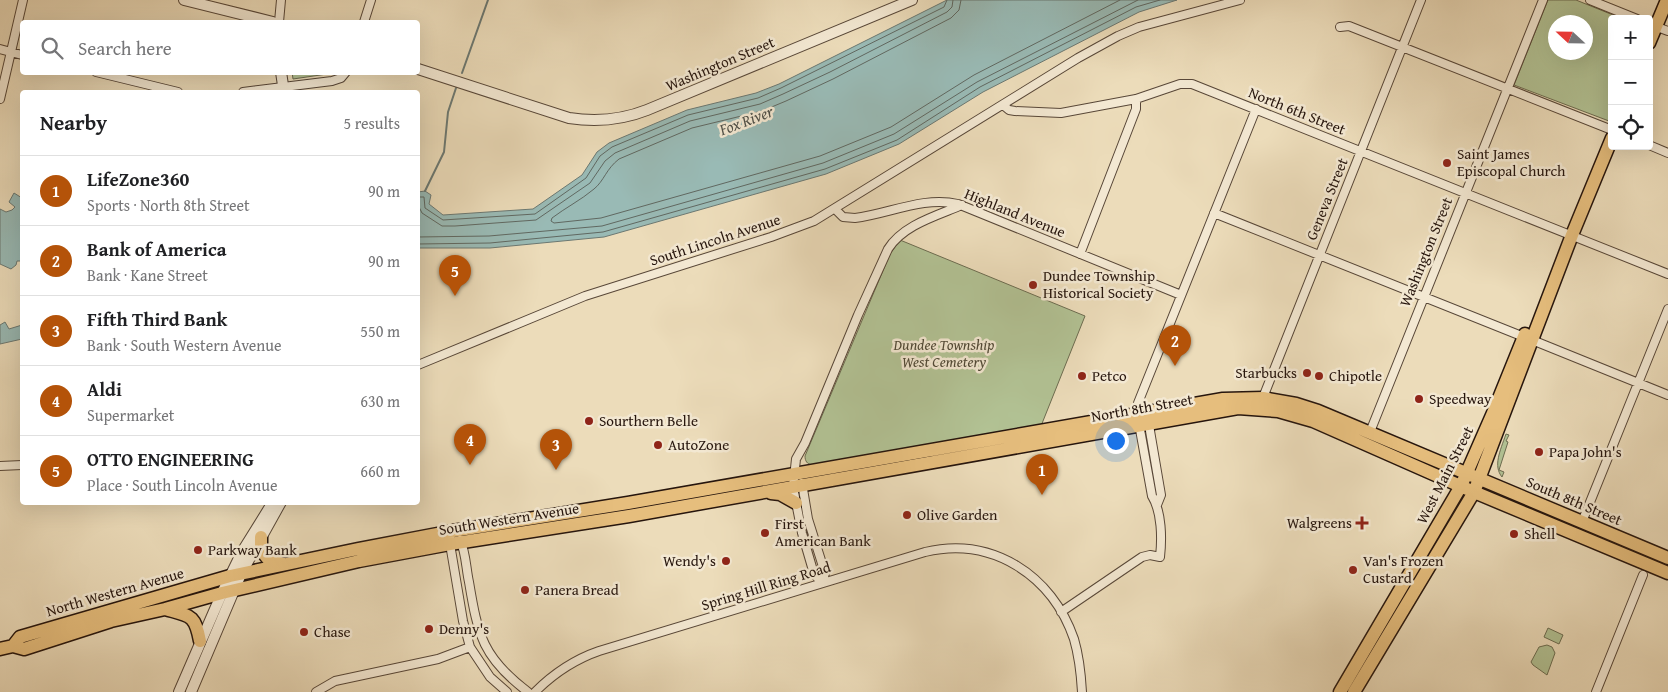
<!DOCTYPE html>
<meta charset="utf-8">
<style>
body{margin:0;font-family:"Gentium Book Plus",serif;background:#f2f2f2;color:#202124}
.controls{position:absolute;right:15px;top:15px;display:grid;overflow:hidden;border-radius:5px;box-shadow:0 5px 20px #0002}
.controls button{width:45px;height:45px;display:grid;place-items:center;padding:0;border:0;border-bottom:1px solid #e0e0e0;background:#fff;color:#202124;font:25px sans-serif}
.compass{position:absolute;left:1548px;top:15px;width:45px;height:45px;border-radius:50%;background:#fff;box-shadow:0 5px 20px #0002;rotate:292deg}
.you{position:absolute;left:1115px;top:440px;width:18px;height:18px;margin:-12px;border:4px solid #fff;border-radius:50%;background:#1a73e8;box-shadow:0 0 0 8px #1a73e833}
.badge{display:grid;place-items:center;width:32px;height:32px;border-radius:50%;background:#b45309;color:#fff;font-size:16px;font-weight:700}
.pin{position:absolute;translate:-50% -41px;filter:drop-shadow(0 1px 2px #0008)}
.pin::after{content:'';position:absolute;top:26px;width:18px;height:15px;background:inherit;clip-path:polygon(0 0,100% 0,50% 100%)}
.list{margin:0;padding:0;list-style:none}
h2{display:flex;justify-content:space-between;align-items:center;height:65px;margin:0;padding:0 20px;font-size:21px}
h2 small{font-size:16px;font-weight:400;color:#757577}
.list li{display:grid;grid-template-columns:32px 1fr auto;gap:15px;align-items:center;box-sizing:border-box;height:70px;padding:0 20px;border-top:1px solid #e0e0e0}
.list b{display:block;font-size:19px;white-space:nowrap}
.list p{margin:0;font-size:16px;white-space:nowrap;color:#757577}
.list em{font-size:16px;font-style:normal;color:#757577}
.icon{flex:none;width:28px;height:28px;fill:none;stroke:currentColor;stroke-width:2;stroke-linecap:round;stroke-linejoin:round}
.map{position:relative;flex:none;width:1668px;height:692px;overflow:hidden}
.search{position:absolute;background:#fff;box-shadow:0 5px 20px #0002;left:20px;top:20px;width:400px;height:55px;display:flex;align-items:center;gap:12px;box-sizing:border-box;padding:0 18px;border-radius:5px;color:#757577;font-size:19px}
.panel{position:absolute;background:#fff;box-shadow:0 5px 20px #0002;left:20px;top:90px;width:400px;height:415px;border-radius:5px}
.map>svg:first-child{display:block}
.green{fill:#b2c294;stroke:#6c6c50;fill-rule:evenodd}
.water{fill:#99bab5;stroke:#6b7872}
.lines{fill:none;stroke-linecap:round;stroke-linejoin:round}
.shore{stroke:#606861;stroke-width:1}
.stream{stroke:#6b7872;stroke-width:2}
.minor-casing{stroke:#584738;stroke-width:10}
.tertiary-casing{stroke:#584738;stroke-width:12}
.primary-casing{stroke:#26150d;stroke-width:15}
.minor{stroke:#f3e8d2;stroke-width:8}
.tertiary{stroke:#f3e8d2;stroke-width:10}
.primary{stroke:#e6be7d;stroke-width:12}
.poi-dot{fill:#8f2418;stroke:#f3e8d2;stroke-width:2}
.labels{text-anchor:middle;stroke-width:5;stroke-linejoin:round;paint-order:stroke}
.street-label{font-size:15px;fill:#26150d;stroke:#f3e8d2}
.poi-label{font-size:15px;fill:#26150d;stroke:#f3e8d2;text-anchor:start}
.park-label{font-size:15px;font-style:italic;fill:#504936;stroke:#f3e8d2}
.water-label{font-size:16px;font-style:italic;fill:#4e4f48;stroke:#f3e8d2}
</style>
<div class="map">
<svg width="1668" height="692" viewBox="0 0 1668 692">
<rect width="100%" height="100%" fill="#ecdcba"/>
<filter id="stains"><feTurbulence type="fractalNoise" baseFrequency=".004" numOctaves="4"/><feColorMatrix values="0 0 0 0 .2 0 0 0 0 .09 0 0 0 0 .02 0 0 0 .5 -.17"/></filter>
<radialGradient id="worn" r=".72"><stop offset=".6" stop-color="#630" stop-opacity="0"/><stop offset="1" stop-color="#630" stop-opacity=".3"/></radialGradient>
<path class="green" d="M1548 0H1576L1623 19H1612V114L1609 121 1514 85ZM1556 22H1586V52H1556Z
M292 72H334V73L293 79Z
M900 240 1085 316 1041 426 812 465C807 464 805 461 805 456L890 254Z
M1506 434 1509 435 1506 441 1508 442 1499 470 1504 472 1502 477C1493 466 1500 451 1506 434Z
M1548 628 1563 635 1559 644 1544 637Z
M1547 645 1552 647 1555 653 1547 675 1533 665 1531 662 1539 647Z"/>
<path class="water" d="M947 0H1177L1139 12 983 92 899 144 826 174 604 237 490 248H418V192L425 191 431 195 429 204 443 215 533 209 582 175 597 152 609 143 687 110 756 93 779 84Z
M14 193 22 198V261H17L16 265 11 269 0 264V209L6 212 12 210 15 207 9 202Z
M5 322 9 329 22 325V339L0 344V325Z"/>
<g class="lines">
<path class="shore" d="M961 0 959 10 951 18 833 79 786 101 762 111 692 128 619 159C606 169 604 181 594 189 581 200 565 208 552 218L551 221 554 223 601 218 820 156 891 127 974 75 1120 0
M418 197H424L425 208 443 220 535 214 586 178 600 156 612 147 688 115 758 98 781 88 944 7 947 0
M418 205 422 213 442 226H455L536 220 590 183 605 161 615 153 690 121 760 104 783 94 830 72 947 12 952 7 953 0
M418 237 489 236 602 226 823 163 894 134 977 82 1138 0
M418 244 490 243 603 232 825 169 897 140 980 87 1136 7 1160 0"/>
<path class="stream" d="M462 73 488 0
M425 191 444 152 448 112 456 88"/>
<g class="minor-casing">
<path id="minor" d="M1590 0 1637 19
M279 22 281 0
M364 22 371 0
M1649 24 1668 31
M1340 27 1349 26 1612 130
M0 49 22 55
M96 72 178 92
M243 92 332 81 341 78 346 72
M0 99 23 0
M1003 105 1009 110 1015 111 1061 113 1136 99 1180 84H1192L1668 274
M1649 145 1668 153
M835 209 843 217 855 218C889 214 923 196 958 204L1181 295
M1214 213 1524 337
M1080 254 1136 109V99
M1532 340 1668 395
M418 365 585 296 771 237 814 221 1078 58 1118 36 1139 27 1240 0
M1262 400 1421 0
M1370 432 1543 0
M0 466 22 465
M802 483 808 519 825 573 822 583
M1157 505 1161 495 1149 425 1140 413 1138 403 1256 109
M1582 522 1668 309
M451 540 450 544 463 621 470 647 490 677 507 692
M460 540C466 552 466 569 469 582 478 636 483 658 528 692
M822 583 814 574 802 533 793 487 796 459 805 443 858 315 888 249C903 225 936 216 962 205
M1061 612 1142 557 1150 555 1160 557C1162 539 1162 512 1152 496L1139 424
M316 692 335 681 438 659 470 647
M535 692C554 673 573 660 599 651L925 552C992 536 1052 575 1074 639 1079 656 1081 674 1082 692
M1596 692 1643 575"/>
</g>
<g class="tertiary-casing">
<path id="tertiary" d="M184 0 273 22
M418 69 569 118C596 122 622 120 647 110L912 0
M281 72 284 92
M179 692 222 593 242 552 273 502
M191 692 241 574 281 502"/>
</g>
<g class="primary-casing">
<path id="primary" d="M1649 43 1667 0
M771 493 780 494 796 503
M261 537V550L268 559 283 564
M165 609C190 616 195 614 200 641
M13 646 20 637 230 576 358 549 453 531 628 503 1223 399 1263 398 1296 404 1318 411 1668 558
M0 649 13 646 24 649 111 621 165 609 222 593 359 561 450 544 629 516 1238 408 1278 411 1313 421 1474 492 1668 573
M1340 692 1461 486 1493 413 1525 334
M1354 692 1474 492 1572 235 1612 138"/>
</g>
<use href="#minor" class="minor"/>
<use href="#tertiary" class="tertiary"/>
<use href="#primary" class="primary"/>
</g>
<g class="poi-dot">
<circle cx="1447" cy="163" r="5"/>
<circle cx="1033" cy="285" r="5"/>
<circle cx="1307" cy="373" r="5"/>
<circle cx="1082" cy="376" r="5"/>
<circle cx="1319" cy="376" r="5"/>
<circle cx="1419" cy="399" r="5"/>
<circle cx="589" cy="421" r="5"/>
<circle cx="658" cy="445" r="5"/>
<circle cx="1539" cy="452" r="5"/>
<circle cx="907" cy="515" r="5"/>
<path d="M1359.5 515.5h5v5h5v5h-5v5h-5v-5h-5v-5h5z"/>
<circle cx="765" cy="533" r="5"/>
<circle cx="1514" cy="534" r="5"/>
<circle cx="198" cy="550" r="5"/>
<circle cx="726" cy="561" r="5"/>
<circle cx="1353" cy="570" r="5"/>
<circle cx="525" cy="590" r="5"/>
<circle cx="429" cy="629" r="5"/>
<circle cx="304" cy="632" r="5"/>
</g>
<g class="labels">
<g class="street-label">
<text transform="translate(720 64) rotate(-23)" y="5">Washington Street</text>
<text transform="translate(1297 111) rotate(22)" y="5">North 6th Street</text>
<text transform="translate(1327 199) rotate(-68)" y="5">Geneva Street</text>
<text transform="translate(1015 213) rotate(22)" y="5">Highland Avenue</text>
<text transform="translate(715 240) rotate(-18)" y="5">South Lincoln Avenue</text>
<text transform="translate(1426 252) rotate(-68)" y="5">Washington Street</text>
<text transform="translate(1142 408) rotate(-10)" y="5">North 8th Street</text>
<text transform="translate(1445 475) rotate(-63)" y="5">West Main Street</text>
<text transform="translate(1574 501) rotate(23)" y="5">South 8th Street</text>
<text transform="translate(509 519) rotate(-9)" y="5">South Western Avenue</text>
<text transform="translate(766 586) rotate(-17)" y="5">Spring Hill Ring Road</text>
<text transform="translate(115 592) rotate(-16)" y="5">North Western Avenue</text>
</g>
<g class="poi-label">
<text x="1457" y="159">Saint James<tspan x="1457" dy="17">Episcopal Church</tspan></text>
<text x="1043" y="281">Dundee Township<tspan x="1043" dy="17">Historical Society</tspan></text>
<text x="1297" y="378" text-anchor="end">Starbucks</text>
<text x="1092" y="381">Petco</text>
<text x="1329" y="381">Chipotle</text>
<text x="1429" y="404">Speedway</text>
<text x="599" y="426">Sourthern Belle</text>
<text x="668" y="450">AutoZone</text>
<text x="1549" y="457">Papa John's</text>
<text x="917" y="520">Olive Garden</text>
<text x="1352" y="528" text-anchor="end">Walgreens</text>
<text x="775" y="529">First<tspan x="775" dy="17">American Bank</tspan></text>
<text x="1524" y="539">Shell</text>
<text x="208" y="555">Parkway Bank</text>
<text x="716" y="566" text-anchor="end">Wendy's</text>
<text x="1363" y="566">Van's Frozen<tspan x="1363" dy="17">Custard</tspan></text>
<text x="535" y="595">Panera Bread</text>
<text x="439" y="634">Denny's</text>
<text x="314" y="637">Chase</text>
</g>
<g class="park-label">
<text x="944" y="350">Dundee Township<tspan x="944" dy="17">West Cemetery</tspan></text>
</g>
<g class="water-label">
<text transform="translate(746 120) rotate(-21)" y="6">Fox River</text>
</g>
</g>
<rect width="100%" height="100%" filter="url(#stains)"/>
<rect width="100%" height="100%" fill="url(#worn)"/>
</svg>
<div class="controls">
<button>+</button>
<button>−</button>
<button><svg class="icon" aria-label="locate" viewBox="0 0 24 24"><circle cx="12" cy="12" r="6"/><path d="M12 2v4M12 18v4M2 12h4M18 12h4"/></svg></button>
</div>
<svg class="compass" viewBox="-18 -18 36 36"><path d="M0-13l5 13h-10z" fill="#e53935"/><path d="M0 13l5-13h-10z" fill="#757577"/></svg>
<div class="you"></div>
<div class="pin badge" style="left:1042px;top:495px">1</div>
<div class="pin badge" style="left:1175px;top:366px">2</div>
<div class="pin badge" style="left:556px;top:470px">3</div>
<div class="pin badge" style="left:470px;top:465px">4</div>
<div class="pin badge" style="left:455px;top:296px">5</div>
<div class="search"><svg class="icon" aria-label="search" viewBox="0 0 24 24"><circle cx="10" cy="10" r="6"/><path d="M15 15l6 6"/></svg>Search here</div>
<section class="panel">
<h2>Nearby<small>5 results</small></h2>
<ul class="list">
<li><span class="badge">1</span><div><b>LifeZone360</b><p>Sports · North 8th Street</p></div><em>90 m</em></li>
<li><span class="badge">2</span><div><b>Bank of America</b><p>Bank · Kane Street</p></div><em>90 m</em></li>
<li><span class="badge">3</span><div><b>Fifth Third Bank</b><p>Bank · South Western Avenue</p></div><em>550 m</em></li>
<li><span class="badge">4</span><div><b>Aldi</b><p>Supermarket</p></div><em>630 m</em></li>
<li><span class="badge">5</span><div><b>OTTO ENGINEERING</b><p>Place · South Lincoln Avenue</p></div><em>660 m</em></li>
</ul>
</section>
</div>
